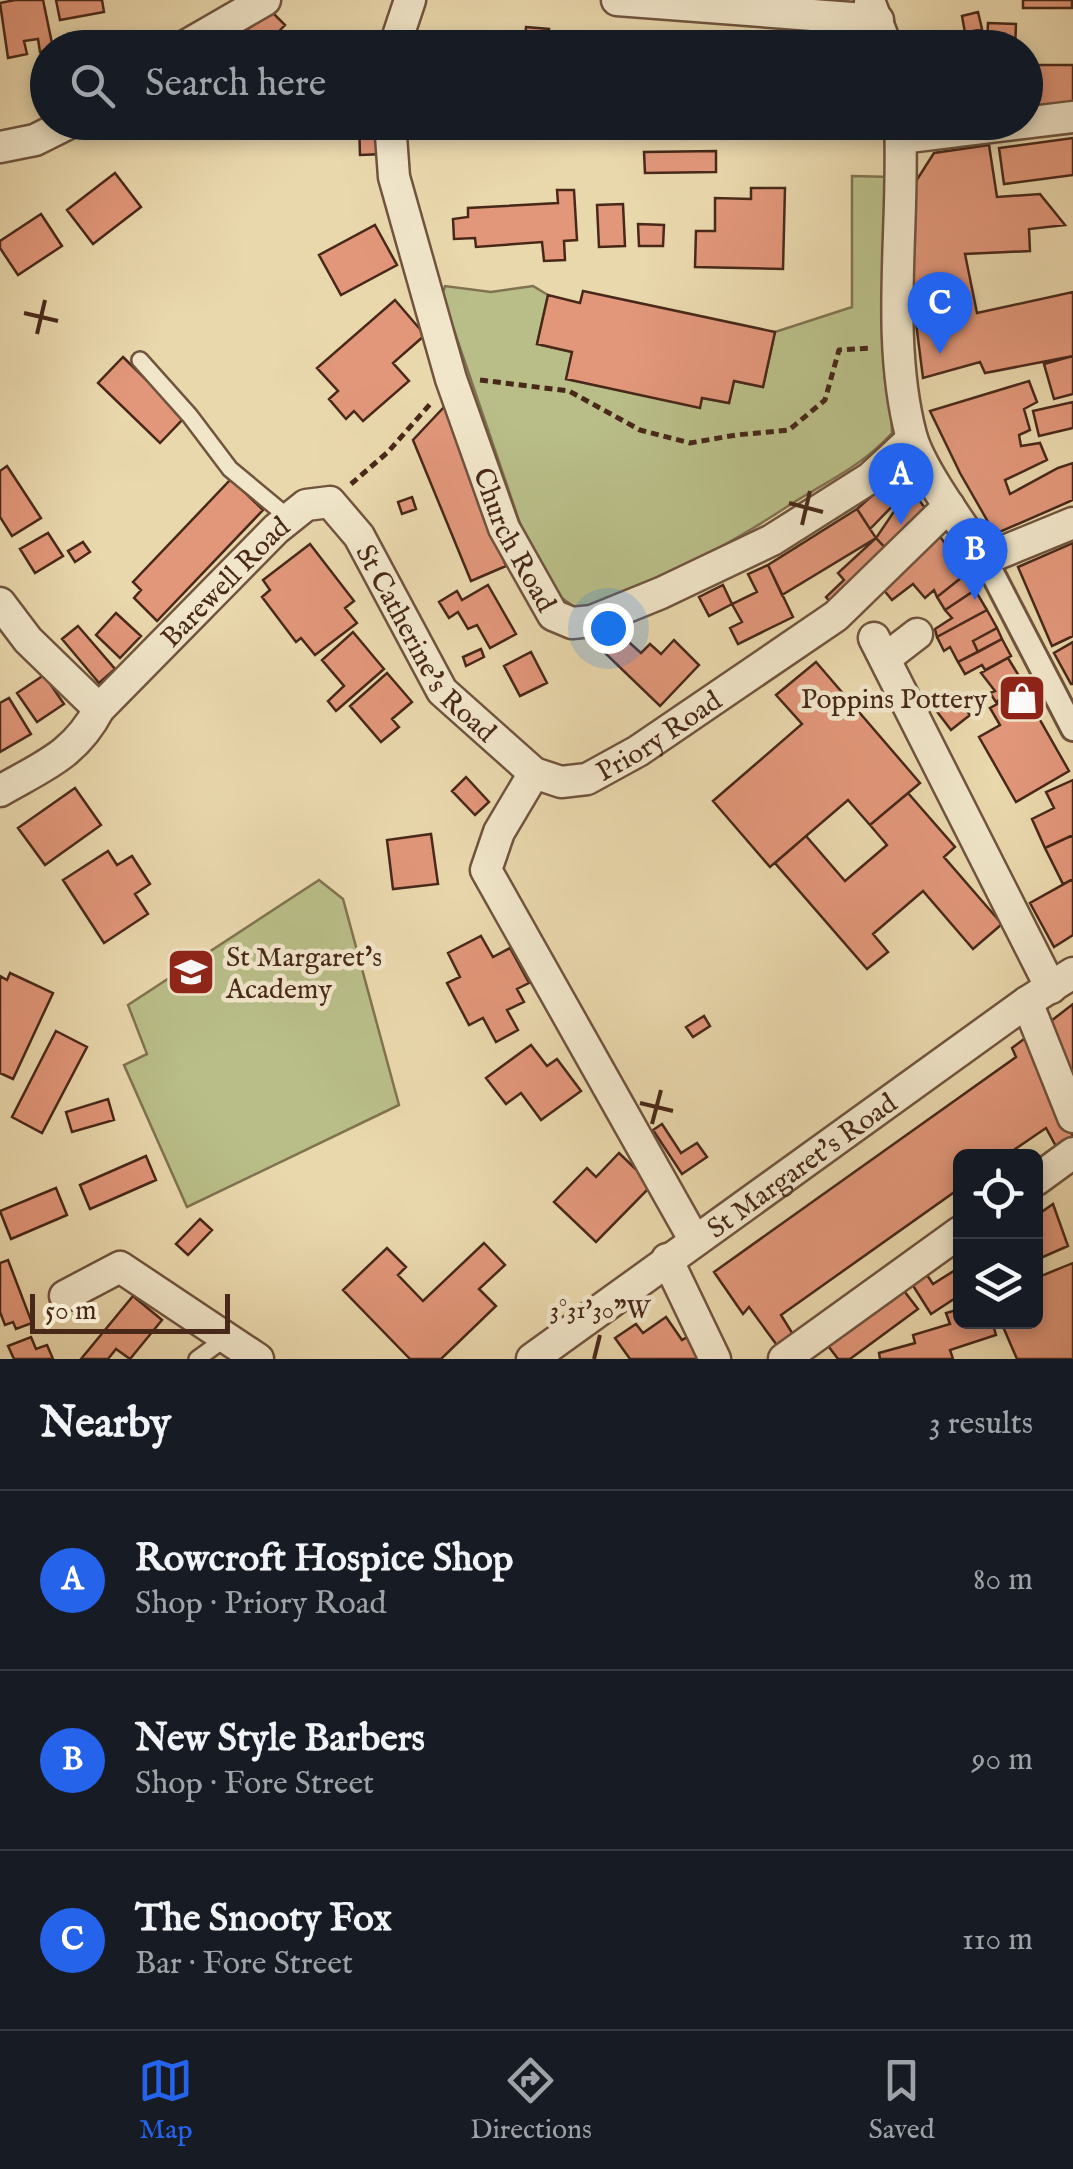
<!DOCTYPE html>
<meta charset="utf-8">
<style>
body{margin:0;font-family:"IM FELL English",serif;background:#20242c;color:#f1f3f6}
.controls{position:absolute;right:30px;bottom:30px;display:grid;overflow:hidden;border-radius:15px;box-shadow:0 5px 15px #0003}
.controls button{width:90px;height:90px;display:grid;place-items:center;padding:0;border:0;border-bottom:2px solid #363941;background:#171b24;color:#f1f3f6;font:50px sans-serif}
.scale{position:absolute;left:30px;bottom:25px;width:200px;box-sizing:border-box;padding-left:10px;border:5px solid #482819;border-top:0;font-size:28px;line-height:35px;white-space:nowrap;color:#482819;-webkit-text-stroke:8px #f1e6ca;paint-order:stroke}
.you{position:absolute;left:608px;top:628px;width:35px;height:35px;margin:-25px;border:8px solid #fff;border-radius:50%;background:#1a73e8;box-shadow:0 0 0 15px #1a73e833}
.badge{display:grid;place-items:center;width:65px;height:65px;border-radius:50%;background:#2563eb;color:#fff;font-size:32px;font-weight:700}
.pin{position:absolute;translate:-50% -82px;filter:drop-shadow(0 2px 5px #0008)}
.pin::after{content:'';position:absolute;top:52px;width:35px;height:30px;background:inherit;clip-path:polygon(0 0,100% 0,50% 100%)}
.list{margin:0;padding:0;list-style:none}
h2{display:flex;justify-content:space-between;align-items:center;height:130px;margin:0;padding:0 40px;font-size:42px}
h2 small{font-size:32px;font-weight:400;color:#9ea1a6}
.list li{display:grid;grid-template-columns:65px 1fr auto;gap:30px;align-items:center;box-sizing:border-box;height:180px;padding:0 40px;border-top:2px solid #363941}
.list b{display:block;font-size:38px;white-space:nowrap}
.list p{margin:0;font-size:32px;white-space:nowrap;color:#9ea1a6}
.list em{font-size:32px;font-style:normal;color:#9ea1a6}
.icon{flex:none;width:55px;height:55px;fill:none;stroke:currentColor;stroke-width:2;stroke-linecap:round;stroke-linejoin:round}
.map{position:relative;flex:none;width:1073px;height:1359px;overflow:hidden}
.search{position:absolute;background:#171b24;box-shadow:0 5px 15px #0003;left:30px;right:30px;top:30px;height:110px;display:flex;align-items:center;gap:25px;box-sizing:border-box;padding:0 35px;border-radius:55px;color:#9ea1a6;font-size:38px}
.sheet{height:670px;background:#171b24}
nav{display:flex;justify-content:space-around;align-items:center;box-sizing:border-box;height:140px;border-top:2px solid #363941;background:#171b24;font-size:28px;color:#9ea1a6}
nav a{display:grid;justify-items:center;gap:5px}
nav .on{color:#2563eb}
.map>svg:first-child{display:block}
.green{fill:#b9be88;stroke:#807350;stroke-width:2.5}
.building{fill:#e2977a;stroke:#482819;stroke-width:2.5}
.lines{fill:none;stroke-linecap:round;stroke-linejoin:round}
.service-casing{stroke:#70543e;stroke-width:20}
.pedestrian-casing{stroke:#70543e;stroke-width:28}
.minor-casing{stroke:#70543e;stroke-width:35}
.path{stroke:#482819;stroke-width:5;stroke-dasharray:8 5;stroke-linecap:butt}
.service{stroke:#f1e6ca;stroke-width:15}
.pedestrian{stroke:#f1e6ca;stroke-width:22}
.minor{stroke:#f1e6ca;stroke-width:30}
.ticks{fill:none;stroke:#482819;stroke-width:4}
.labels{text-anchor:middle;stroke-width:9;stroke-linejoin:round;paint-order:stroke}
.street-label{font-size:28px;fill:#482819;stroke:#f1e6ca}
.poi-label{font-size:28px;fill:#482819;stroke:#f1e6ca;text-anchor:end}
.ticks-label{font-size:25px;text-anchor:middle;fill:#482819;stroke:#f1e6ca;stroke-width:9;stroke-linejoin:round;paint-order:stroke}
</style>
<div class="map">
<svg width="1073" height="1359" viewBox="0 0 1073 1359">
<rect width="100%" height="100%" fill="#ead8ad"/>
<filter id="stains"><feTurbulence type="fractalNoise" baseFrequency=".002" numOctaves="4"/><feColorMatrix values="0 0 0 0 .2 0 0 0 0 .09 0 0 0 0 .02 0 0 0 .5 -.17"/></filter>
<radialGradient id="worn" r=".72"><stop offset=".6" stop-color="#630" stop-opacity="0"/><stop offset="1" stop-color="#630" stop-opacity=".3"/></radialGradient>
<path class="green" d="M852 176 892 177 887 303 892 433C859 469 825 482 785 508 726 547 660 579 597 612L573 606 545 586 526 541 442 295 445 286 491 292 533 286 548 295 537 344 572 352 567 379 699 407 702 398 729 403 734 381 763 387 775 332 852 307Z
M319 880 343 899 399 1105 187 1207 124 1065 147 1054 128 1005Z"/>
<path class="building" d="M15 0H43L53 48 40 52 38 39 24 41 27 54 8 58 0 3Z
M56 0H102L104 12 60 20Z
M1023 0H1072V8H1023Z
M268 8 285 25 263 48H230Z
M978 12 982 29 965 33 962 16Z
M988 23 1016 24 1015 48H987Z
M526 27 549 29 547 48H524Z
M926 39 971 43V48H928Z
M1026 65H1073V104L1026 109Z
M359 122H383L384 154 360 155Z
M695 122H813V126L695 128Z
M1073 138V175L1004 184 999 148Z
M989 145 997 197 1040 194 1065 225 1029 229 1030 251 965 254 977 313 1073 292V356L985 373 980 362 923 378 909 268V192L934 153Z
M716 151V172L645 173 644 152Z
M115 173 141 207 93 244 67 210Z
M751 188H785L783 269 695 267 696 231H715V198L751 199Z
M557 190H574L577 240 564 241 565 260 544 261 542 242 476 247 475 238 454 239 453 219 468 217V208L558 203Z
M623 204 625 246 599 247 597 205Z
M41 214 62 246 18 275 0 248V241Z
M638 224 664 225 663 246H639Z
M375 225 397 265 341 295 319 255Z
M583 291 775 332 763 387 734 381 729 403 702 398 700 408 566 379 572 352 537 344 548 295 580 303Z
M395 300 425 335 393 363 409 381 363 421 354 411 346 419 329 399 338 391 317 368Z
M1073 356V394L1054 399 1044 364Z
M123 357 178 411 176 413 183 419 160 443 98 383Z
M1029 381 1037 402 1024 409 1030 430 1019 435 1021 446 1040 443 1047 460 1005 480 1010 494 1058 468 1073 463V500L995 534 960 473 930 411Z
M1073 402V428L1039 436 1033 411Z
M445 406 506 566 471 581 413 440Z
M7 466 41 518 12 536 0 517V471Z
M899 472 910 488 870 529 857 509Z
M231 479 263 510 157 621 134 598 141 590 133 582Z
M910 488 928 512 894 557 876 538Z
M412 497 416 509 402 514 398 502Z
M857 509 876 538 782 595 768 565Z
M48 533 63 556 35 573 20 549Z
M939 535 966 574 937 597 934 590 925 598 913 584 892 600 878 583Z
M876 538 894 557 837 610 826 597 844 580 838 573Z
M83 542 90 552 75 562 68 551Z
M1073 543V636L1052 646 1018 567Z
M310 544 354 601 345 608 357 623 315 655 301 638 296 642 262 597 270 590 263 580Z
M768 565 793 617 738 644 730 628 742 622 732 604 757 592 748 574Z
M966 574 975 590 945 610 937 597Z
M488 585 516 634 490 648 477 625 468 629 458 612 449 618 439 602 457 591 462 600Z
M723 585 732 604 709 616 699 597Z
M975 590 987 610 937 637 935 629 952 618 945 610Z
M987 610 997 628 973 641 978 652 958 662 950 647 944 651 937 637Z
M116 613 141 636 120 658 96 635Z
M78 626 115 669 99 683 62 639Z
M997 628 1002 639 978 652 973 641Z
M353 632 384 669 336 711 328 701 344 686 322 660Z
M622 636 641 653 650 644 661 654 674 640 699 665 660 706 605 653Z
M1002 639 1011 656 985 670 982 665 965 674 958 662Z
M1073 642V684H1071L1054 653Z
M481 649 484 657 466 666 463 657Z
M531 652 547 683 520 696 504 666Z
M1008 658 1019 676 1014 678 1021 686 996 702 990 693 995 691 981 673Z
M816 662 920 783 870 825 848 800 770 867 713 801 802 724 776 695Z
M387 673 412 702 392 719 399 727 381 742 350 706Z
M44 675 64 704 37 722 17 693Z
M1023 690 1069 771 1016 802 979 737 1000 725 990 708Z
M954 695 970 715 951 730 935 709Z
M9 698 31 734 0 752V703Z
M466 777 489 802 475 815 452 791Z
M1073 780V835L1045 848 1032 819 1054 808 1046 792Z
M75 788 101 825 45 865 18 828Z
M908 793 955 847 944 857 1002 924 973 949 923 891 873 934 888 952 867 969 775 863 806 836 845 881 887 845 870 825Z
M431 834 438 884 393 889 387 840Z
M1073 835V879L1063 884 1045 848Z
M108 851 117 865 132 856 150 884 135 894 148 914 104 943 63 880Z
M1073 879V935L1054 947 1030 903Z
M481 936 493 957 510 948 529 983 517 989 524 1002 507 1010 518 1030 496 1042 483 1018 469 1025 447 983 460 977 448 953Z
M10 973 53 993 13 1079 0 1073V976L7 980Z
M1073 1004V1076L1051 1021Z
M704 1016 710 1026 693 1037 686 1027Z
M56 1031 87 1047 42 1133 12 1117Z
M1032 1033 1073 1137 1058 1150 1046 1128 1005 1156H960V1188L781 1315 794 1336 779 1348 749 1307 743 1314 714 1272 1016 1057 1012 1048Z
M531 1045 547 1066 557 1059 581 1091 541 1120 521 1093 506 1104 486 1078Z
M108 1099 114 1120 72 1132 66 1112Z
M662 1124 681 1153 697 1143 707 1157 682 1174 653 1130Z
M619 1153 652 1185 596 1242 554 1202 587 1168 596 1177Z
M146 1156 156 1180 90 1209 80 1185Z
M56 1188 67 1215 11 1239 0 1211Z
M1053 1204 1068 1246 1036 1260V1216Z
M200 1219 212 1230 188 1255 176 1244Z
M484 1243 505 1265 479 1289 496 1306 441 1359H410L343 1290 387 1248 406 1267 398 1275 423 1301Z
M8 1260 32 1323 16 1329 13 1322 5 1325 0 1312V1263Z
M1073 1263V1359H1017L1001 1322H1036V1278Z
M960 1267V1295L931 1314 910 1281 925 1272 933 1284Z
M901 1287 918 1309 850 1359H838L826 1343Z
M133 1296 162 1320 130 1359 116 1349 108 1359H81Z
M960 1309V1322H992L996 1335 950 1350 953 1359H880L879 1353 915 1343 913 1335 950 1324 946 1313Z
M666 1317 682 1340 687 1337 703 1359H630L615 1338 636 1324 643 1333Z
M31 1337 36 1349 47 1345 53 1359H14L8 1346Z"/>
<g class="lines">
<g class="service-casing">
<path id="service" d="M140 360 190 416 230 469 289 518
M197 1359 226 1338"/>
</g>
<g class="pedestrian-casing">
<path id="pedestrian" d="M985 559 1073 729"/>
</g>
<g class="minor-casing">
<g id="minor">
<path d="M617 0 878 20"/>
<path d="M870 3 887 48"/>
<path d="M182 48 265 0"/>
<path d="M394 48 410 0"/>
<path id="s1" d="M390 122 394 177 451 379 504 528 553 615 572 623 592 621 661 593 772 540 870 478 912 439"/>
<path d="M900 122C905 225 885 335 911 435 920 469 964 528 985 559L1073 523"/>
<path d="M901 138 1073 117"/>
<path d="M0 147 35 140 71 122"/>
<path d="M0 603 28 640 99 709"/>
<path d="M874 638 1051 988"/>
<path d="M886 658 917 634"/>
<path d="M534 773 499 832 486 870 695 1241"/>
<path id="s2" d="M0 791C43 766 75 755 99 709L276 529 306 505 330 502 359 536 442 691 534 773 561 782 587 779 638 751 836 616 949 506"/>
<path d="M1027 1002 1073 1117"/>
<path d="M1036 1180 1073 1153"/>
<path d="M667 1259 715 1359"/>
<path d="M65 1296 120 1267 258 1359"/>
<path id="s3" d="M532 1359 1027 1002 1073 973"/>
<path d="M784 1359 960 1232"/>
</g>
</g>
<path class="path" d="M480 380 569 391 640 430 690 443 736 435 789 430 825 400 839 350 872 348
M351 484 388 452 431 403"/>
<use href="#service" class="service"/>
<use href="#pedestrian" class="pedestrian"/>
<use href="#minor" class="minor"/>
</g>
<path class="ticks" d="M24 313 58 321M37 334 45 300M789 503 823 512M802 525 810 491M640 1103 673 1111M652 1124 661 1090M594 1359 600 1335"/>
<defs>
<g id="shop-square" transform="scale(2.5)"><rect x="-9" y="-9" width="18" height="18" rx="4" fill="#8f2418" stroke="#f1e6ca"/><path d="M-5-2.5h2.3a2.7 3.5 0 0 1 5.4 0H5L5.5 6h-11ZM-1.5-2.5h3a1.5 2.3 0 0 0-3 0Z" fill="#fff"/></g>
<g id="school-square" transform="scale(2.5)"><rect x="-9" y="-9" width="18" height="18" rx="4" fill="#8f2418" stroke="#f1e6ca"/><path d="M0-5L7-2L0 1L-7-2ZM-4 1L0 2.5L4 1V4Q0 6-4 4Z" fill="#fff"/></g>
</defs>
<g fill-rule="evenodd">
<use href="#shop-square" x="1022" y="698"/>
<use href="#school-square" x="191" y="972"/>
</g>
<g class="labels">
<g class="street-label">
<text dy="10" stroke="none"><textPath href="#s1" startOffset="438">Church Road</textPath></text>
<text dy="10" stroke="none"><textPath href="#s2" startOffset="310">Barewell Road</textPath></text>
<text dy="10" stroke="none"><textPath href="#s2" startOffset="618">St Catherine's Road</textPath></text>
<text dy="10" stroke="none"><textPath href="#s2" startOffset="928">Priory Road</textPath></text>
<text dy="10" stroke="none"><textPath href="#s3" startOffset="332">St Margaret's Road</textPath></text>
</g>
<g class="poi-label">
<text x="987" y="708">Poppins Pottery</text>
<text x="226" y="966" text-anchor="start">St Margaret's<tspan x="226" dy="32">Academy</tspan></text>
</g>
</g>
<g class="ticks-label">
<text x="600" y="1318">3°31'30"W</text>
</g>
<rect width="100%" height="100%" filter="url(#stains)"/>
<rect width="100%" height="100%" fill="url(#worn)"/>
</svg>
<div class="controls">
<button><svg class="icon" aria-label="locate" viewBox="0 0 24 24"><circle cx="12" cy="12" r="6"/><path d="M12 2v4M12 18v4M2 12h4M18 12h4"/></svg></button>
<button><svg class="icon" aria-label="layers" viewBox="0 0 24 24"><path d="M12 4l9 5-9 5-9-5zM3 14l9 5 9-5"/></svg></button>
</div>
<div class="scale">50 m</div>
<div class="you"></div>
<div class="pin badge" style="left:901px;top:525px">A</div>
<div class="pin badge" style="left:975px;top:600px">B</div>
<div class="pin badge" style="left:940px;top:354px">C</div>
<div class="search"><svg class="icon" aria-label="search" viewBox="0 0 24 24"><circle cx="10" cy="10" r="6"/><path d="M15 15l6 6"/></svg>Search here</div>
</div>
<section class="sheet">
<h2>Nearby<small>3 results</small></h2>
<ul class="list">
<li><span class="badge">A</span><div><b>Rowcroft Hospice Shop</b><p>Shop · Priory Road</p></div><em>80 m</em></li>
<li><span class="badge">B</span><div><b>New Style Barbers</b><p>Shop · Fore Street</p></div><em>90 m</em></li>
<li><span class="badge">C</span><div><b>The Snooty Fox</b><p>Bar · Fore Street</p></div><em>110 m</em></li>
</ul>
</section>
<nav>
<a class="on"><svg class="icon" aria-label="map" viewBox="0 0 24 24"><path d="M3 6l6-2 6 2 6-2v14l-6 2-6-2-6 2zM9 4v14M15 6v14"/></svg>Map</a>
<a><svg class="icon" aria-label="directions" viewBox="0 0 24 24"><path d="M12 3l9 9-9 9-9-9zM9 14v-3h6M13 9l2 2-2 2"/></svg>Directions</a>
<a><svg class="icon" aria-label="saved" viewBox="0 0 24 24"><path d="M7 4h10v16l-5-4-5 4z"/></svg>Saved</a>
</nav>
